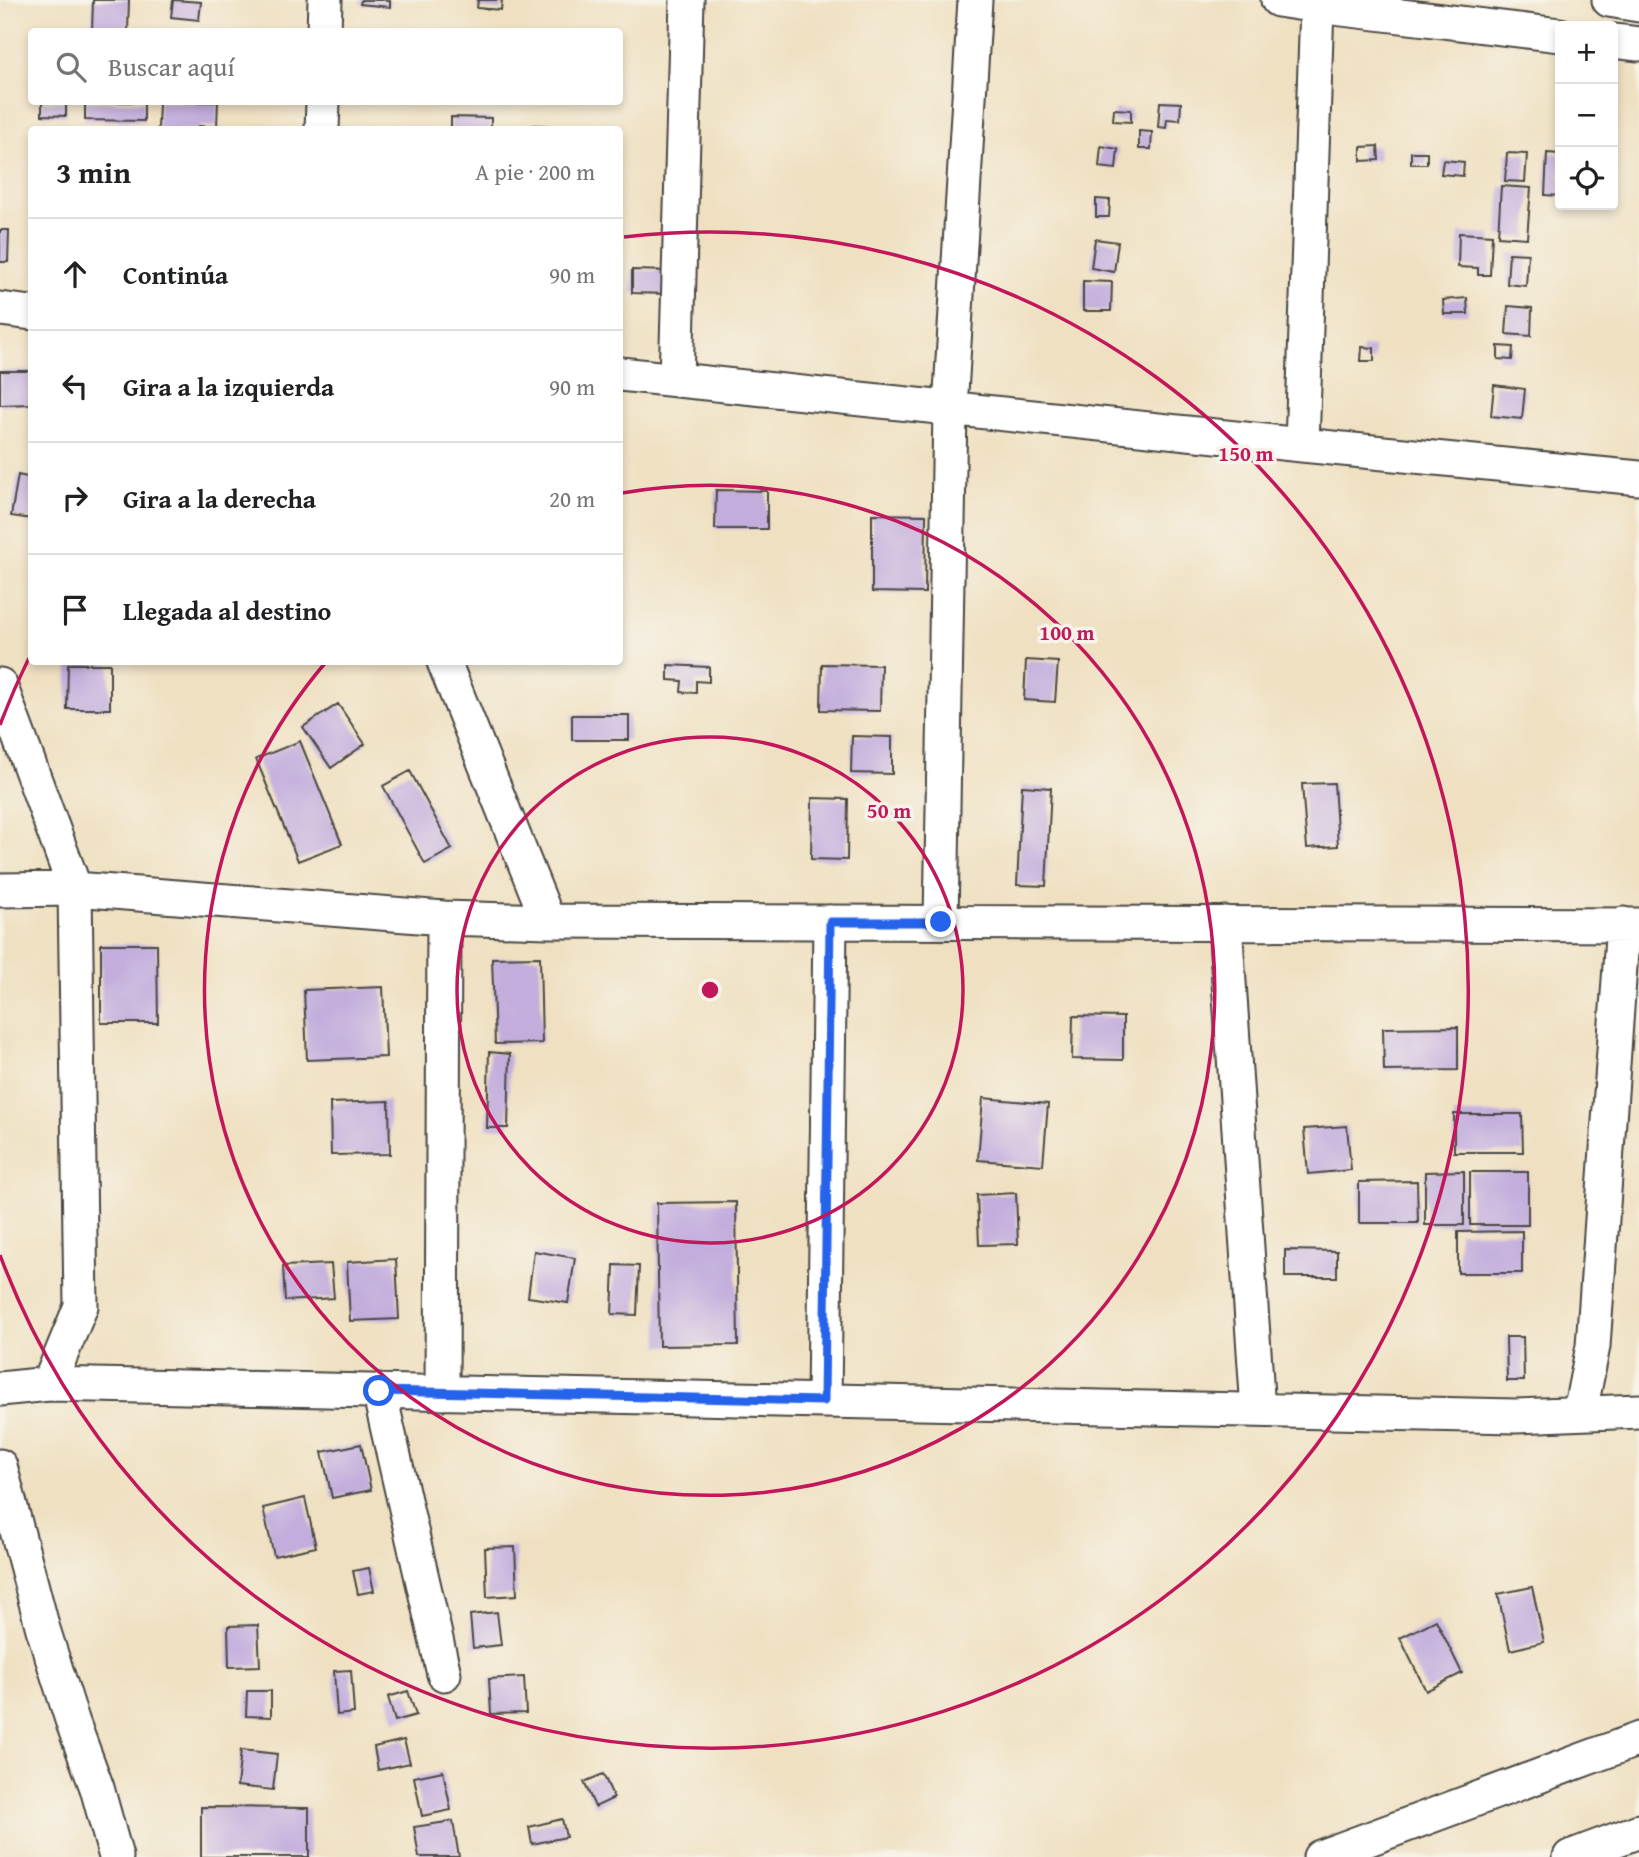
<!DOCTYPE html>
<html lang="es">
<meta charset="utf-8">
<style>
body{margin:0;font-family:"Gentium Book Plus",serif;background:#f2f2f2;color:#202124}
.controls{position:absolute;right:21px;top:21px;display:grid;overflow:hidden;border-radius:7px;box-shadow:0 4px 10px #0003}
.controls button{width:63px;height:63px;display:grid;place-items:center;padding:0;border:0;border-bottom:2px solid #e0e0e0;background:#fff;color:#202124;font:35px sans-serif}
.stop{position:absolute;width:21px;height:21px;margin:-16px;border:5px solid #2563eb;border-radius:50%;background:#fff}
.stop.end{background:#2563eb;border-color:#fff;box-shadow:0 2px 7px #0008}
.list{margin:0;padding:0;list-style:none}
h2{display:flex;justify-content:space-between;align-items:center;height:91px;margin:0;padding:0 28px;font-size:30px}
h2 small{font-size:23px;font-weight:400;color:#757577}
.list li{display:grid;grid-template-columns:46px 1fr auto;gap:21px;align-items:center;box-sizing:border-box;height:112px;padding:0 28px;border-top:2px solid #e0e0e0}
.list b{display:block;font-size:26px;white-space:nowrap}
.list em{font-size:23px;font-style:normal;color:#757577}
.icon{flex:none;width:38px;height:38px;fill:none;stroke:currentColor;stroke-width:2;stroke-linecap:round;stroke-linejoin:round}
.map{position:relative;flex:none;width:1639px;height:1857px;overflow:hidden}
.search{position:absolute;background:#fff;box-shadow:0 4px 10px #0003;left:28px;top:28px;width:595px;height:77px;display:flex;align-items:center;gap:18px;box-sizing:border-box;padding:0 24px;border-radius:7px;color:#757577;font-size:26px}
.panel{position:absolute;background:#fff;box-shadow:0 4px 10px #0003;left:28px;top:126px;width:595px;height:539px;border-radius:7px}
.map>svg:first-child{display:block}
.building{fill:#c2addd}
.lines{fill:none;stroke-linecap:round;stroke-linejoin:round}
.street-casing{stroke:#484642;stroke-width:37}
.street{stroke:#fff;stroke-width:33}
.route{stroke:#2563eb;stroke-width:9}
.ring{fill:none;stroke:#c2185b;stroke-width:3.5}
.centre{fill:#c2185b;stroke:#f7f3e8;stroke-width:3.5}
.ring-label{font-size:21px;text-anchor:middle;font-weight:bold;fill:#c2185b;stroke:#f7f3e8;stroke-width:7;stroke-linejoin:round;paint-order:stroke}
</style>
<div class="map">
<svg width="1639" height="1857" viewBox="0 0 1639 1857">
<rect width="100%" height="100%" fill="#f7f3e8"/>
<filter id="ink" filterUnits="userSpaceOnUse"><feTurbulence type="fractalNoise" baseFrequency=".0143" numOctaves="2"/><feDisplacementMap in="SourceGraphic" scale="14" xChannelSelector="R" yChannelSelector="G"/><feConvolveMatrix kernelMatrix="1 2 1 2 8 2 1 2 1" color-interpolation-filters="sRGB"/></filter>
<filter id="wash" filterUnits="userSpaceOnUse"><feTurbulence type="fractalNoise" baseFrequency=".00686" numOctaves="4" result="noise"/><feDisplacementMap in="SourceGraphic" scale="28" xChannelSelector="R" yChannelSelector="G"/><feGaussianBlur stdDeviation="1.57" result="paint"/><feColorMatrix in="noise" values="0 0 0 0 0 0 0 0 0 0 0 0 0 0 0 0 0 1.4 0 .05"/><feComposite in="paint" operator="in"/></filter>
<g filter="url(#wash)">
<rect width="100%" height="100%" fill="#efe0c1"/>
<g id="blocks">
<path class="building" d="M93 0H129L128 32H92Z
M173 0 201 2 199 20 171 17Z
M361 0H390V7L360 4Z
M478 0H502L501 10 477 8Z
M42 102H66V116L42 115Z
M85 102H144V121L85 120Z
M159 102H218L217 127 199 126V130H158Z
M1160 102 1181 103 1180 120 1167 119 1166 128 1158 127Z
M1114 109 1131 110V122L1113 121Z
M451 117 491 118V130H451Z
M534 125 569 127V130H534Z
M1139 131 1152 132 1151 149H1139Z
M1101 146 1118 149 1116 169 1099 167Z
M1378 146 1379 160 1361 161V147Z
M1411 152H1427V164H1411Z
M1507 153 1527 154 1525 182 1505 181Z
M1547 153 1560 154V196L1545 195Z
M1443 160 1464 162 1463 176 1441 174Z
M1501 186 1531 188 1527 238 1498 236Z
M1096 199 1110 200 1109 217H1096Z
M0 230H9L8 262H0Z
M1459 233 1492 235 1490 275H1478V268L1458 267Z
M1095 239 1118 242 1114 272 1091 268Z
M1509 253 1528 254 1526 286 1507 284Z
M632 270 669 271V294L632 293Z
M1083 281 1112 282 1111 311H1083Z
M1467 298 1468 314H1444L1443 300Z
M1508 306 1532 308 1531 336 1506 334Z
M1498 346 1513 347 1512 360 1498 359Z
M1362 347 1374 348V361H1361Z
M0 371H31L32 404 0 405Z
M1494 385 1525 389 1522 419 1491 416Z
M18 475 32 478V519L11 516Z
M716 490 767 491V529H715Z
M872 514 926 515 925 593 872 592Z
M1026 660 1058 662 1055 702 1024 700Z
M68 664H110V709H67Z
M822 664 881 665 880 711 821 710Z
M668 665 709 667V682L696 681V693L681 692 682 681 668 680Z
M338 704 365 744 331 768 303 727Z
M572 715H629V740H572Z
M852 736 892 737V774L851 773Z
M300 741 342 844 298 861 256 759Z
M410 771 452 849 425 864 383 786Z
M1334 783 1338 846 1307 848 1302 784Z
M1022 786 1051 788 1046 886 1017 885Z
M812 798 848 799 847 860 811 859Z
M101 944H157L158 1023H101Z
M540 957 542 1043 495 1044 492 958Z
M383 987 386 1057 307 1060 304 990Z
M1073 1016 1123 1017V1060L1072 1059Z
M1458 1027V1070L1384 1071 1383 1028Z
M489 1052 510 1054 508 1128H487Z
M983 1098 1048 1104 1043 1165 978 1160Z
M389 1101 390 1154 331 1155 330 1103Z
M1454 1114H1522L1523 1152H1454Z
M1347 1126 1351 1170 1308 1174 1304 1129Z
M1464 1171V1225H1425V1172Z
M1470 1172H1528V1225H1470Z
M1417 1181 1418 1223H1359V1182Z
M1016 1193 1018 1244 979 1245 977 1195Z
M736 1202 738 1345 659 1346 657 1203Z
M1522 1231V1273H1458V1232Z
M1285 1250 1337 1251V1277H1285Z
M534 1251 575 1258 568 1303 528 1297Z
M396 1259 399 1319 350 1321 347 1262Z
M331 1264 334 1298 285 1301 283 1266Z
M614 1265 639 1266 637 1315 612 1314Z
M1506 1337H1523L1524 1381H1507Z
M361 1444 371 1490 332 1498 322 1452Z
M305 1498 316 1547 274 1556 263 1508Z
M515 1547 517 1595 487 1597 485 1548Z
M369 1568 374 1591 358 1594 353 1571Z
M1532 1587 1544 1642 1510 1650 1498 1594Z
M497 1612 501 1645 473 1648 470 1615Z
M1436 1620 1462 1673 1426 1691 1400 1638Z
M258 1625 260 1666 229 1667 228 1626Z
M351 1670 354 1713 337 1715 334 1671Z
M524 1677 526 1713 491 1714 489 1679Z
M247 1691H271V1717L246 1716Z
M408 1691 416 1715 395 1721 388 1697Z
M404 1740 410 1763 378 1770 374 1747Z
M241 1750 277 1754 273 1790 237 1786Z
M443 1771 451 1810 422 1816 414 1777Z
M603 1774 614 1798 595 1807 584 1782Z
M201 1807 309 1808V1857H201Z
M562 1819 566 1837 532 1844 529 1827Z
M453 1821 459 1857H419L414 1827Z"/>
</g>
</g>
<g filter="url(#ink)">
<use href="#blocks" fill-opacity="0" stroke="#484642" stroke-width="2"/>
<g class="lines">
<g class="street-casing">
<path id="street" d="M1278 0 1317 6 1560 35
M1609 0 1639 5
M324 32 325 0
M1613 41 1639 44
M322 130 323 102
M0 309 32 313
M620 374 1302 445 1639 478
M676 380 687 0
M1302 445 1317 6
M444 662 548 921
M0 685 75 889 81 1306 49 1384
M0 890 75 889 444 918 548 921 1639 925
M941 922 950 409 975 0
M1225 923 1258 1410
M0 1389 49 1384 1516 1416 1639 1411
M379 1391 444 1674
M442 1393 444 918
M824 1401 830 922
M1580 1412 1593 1346 1623 924
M0 1466 43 1629 73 1723 97 1788 116 1857
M1320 1857 1639 1739
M1570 1857 1639 1831"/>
</g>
<use href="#street" class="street"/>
</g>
</g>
<g class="lines" filter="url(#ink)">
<path class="route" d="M379 1391 824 1401 830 922H941"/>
</g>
<g class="ring">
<circle cx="710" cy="990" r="253"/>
<path d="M622 493A505 505 0 1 1 326 662"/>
<path d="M0 725A758 758 0 0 1 29 658M624 237A758 758 0 1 1 0 1255"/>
</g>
<circle cx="710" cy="990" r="10" class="centre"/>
<g class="ring-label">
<text x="1246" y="461">150 m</text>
<text x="1067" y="640">100 m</text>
<text x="889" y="818">50 m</text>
</g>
</svg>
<div class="controls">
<button>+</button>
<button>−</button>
<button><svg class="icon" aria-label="locate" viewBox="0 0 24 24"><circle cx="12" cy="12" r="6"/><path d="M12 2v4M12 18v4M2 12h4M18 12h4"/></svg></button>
</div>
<div class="stop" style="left:379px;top:1391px"></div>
<div class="stop end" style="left:941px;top:922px"></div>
<div class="search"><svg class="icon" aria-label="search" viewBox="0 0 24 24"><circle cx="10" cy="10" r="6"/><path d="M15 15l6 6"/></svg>Buscar aquí</div>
<section class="panel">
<h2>3 min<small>A pie · 200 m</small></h2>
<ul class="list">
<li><svg class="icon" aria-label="ahead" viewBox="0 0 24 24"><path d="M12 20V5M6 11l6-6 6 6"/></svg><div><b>Continúa</b></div><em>90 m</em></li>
<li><svg class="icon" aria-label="left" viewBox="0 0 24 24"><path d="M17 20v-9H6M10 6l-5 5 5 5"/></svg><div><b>Gira a la izquierda</b></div><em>90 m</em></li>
<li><svg class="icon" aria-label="right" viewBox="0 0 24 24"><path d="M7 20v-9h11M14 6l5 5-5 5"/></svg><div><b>Gira a la derecha</b></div><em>20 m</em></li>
<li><svg class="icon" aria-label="arrive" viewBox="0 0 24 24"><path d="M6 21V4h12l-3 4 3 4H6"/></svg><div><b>Llegada al destino</b></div></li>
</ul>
</section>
</div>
